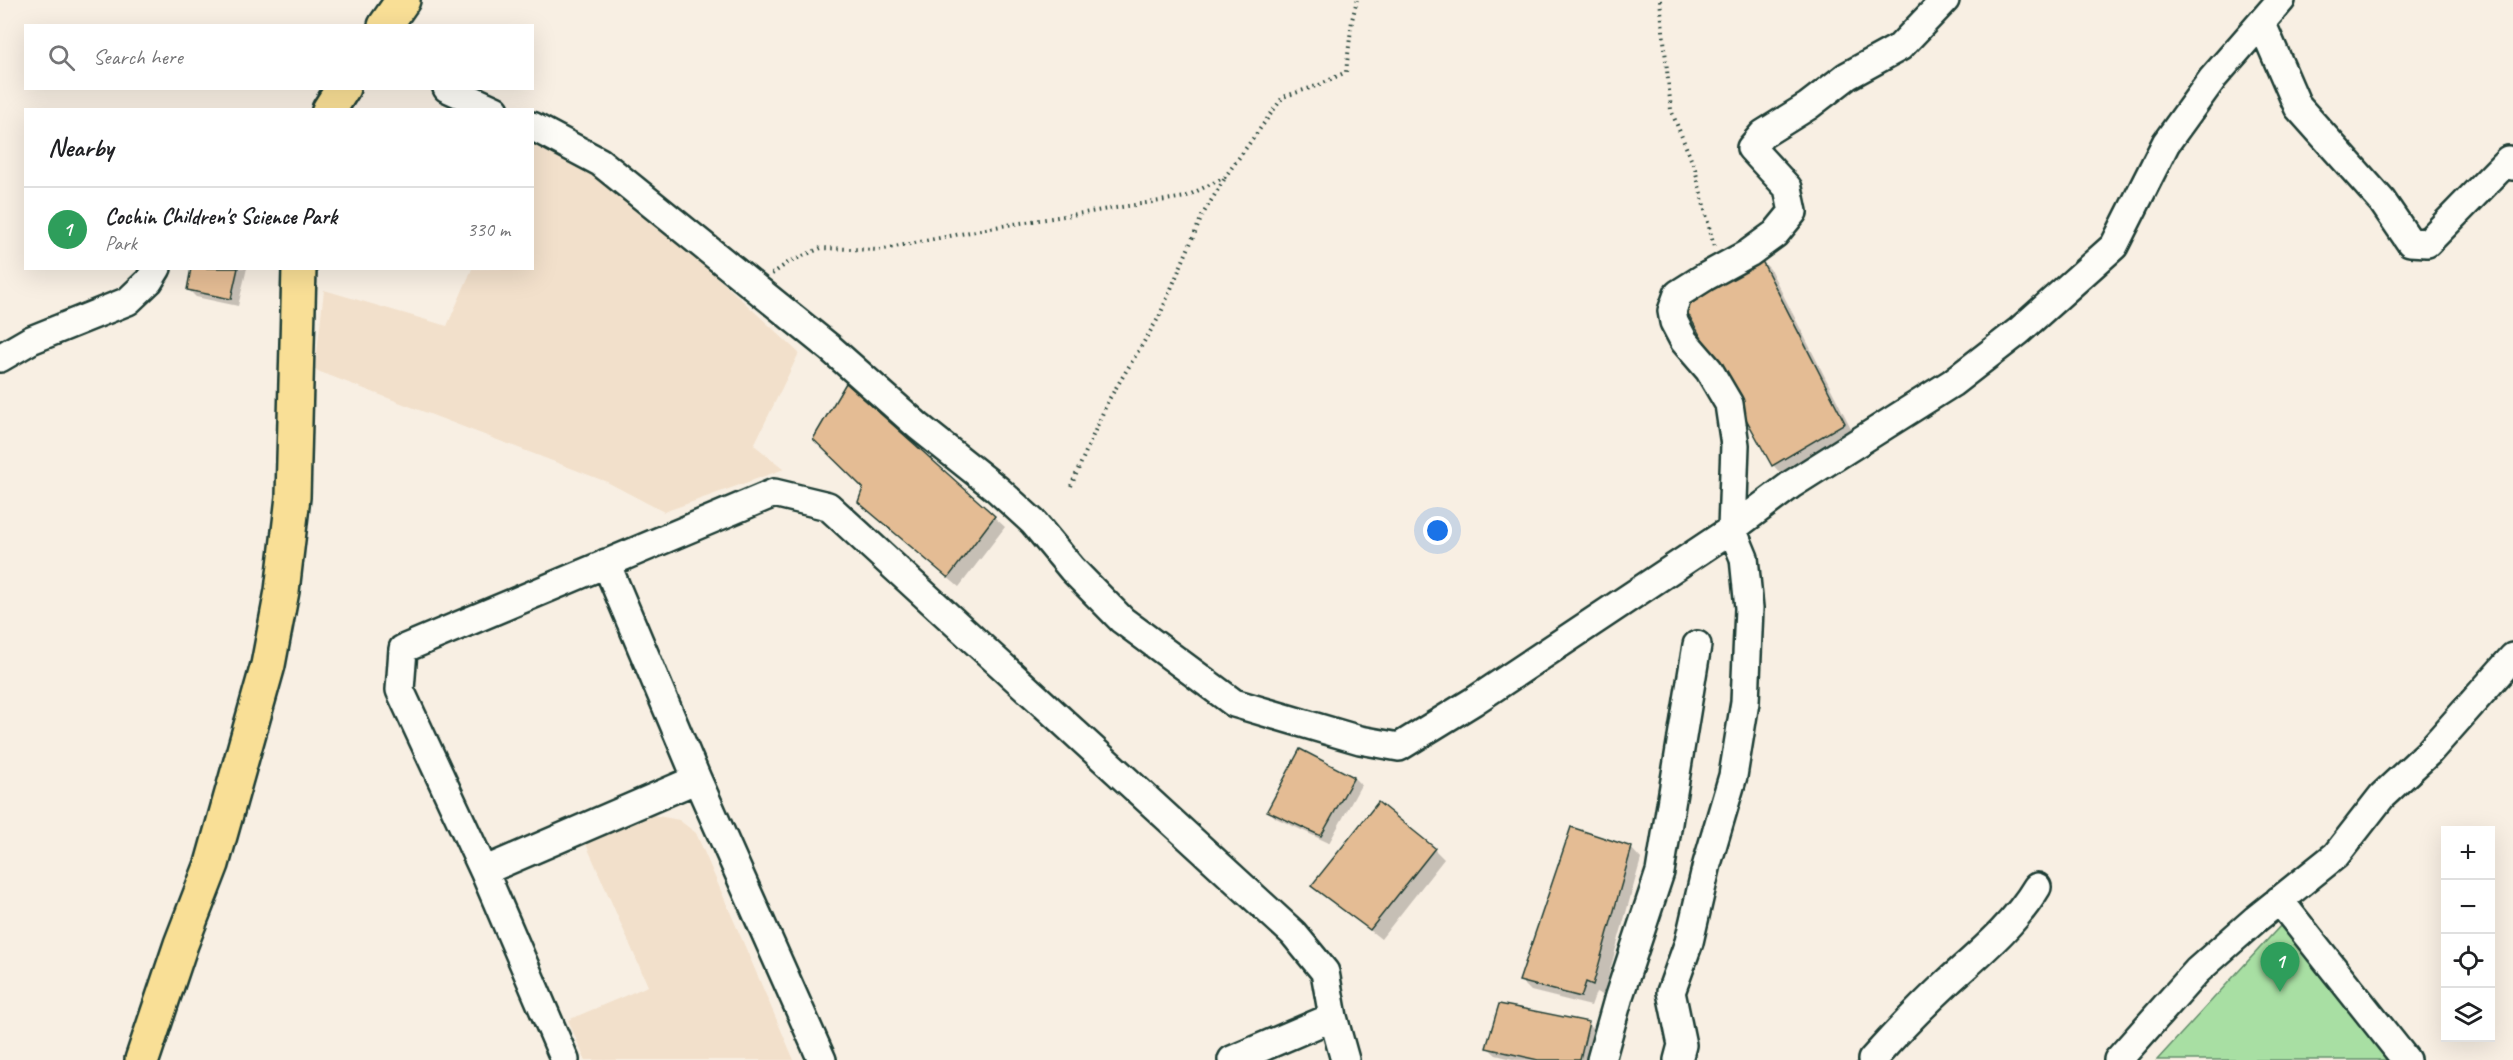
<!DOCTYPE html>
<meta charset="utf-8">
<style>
body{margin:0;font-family:Caveat,sans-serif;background:#f2f2f2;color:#202124}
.controls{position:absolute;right:18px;bottom:18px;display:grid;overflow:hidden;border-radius:0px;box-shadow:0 6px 24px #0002}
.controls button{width:54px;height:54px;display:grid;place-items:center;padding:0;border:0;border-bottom:2px solid #e0e0e0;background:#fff;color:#202124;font:30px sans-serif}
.you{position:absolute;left:1438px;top:531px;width:21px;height:21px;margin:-15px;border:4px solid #fff;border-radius:50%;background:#1a73e8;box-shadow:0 0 0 9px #1a73e833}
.badge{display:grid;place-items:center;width:39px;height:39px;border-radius:50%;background:#7c3aed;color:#fff;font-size:20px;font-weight:700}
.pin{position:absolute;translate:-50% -50px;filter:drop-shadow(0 2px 3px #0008)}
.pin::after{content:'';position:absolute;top:32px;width:21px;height:18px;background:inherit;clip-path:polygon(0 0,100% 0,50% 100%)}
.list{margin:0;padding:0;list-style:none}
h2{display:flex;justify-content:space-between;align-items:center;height:78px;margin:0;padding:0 24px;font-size:26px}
h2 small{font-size:20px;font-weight:400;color:#757577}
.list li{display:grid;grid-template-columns:39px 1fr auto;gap:18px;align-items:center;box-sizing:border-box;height:84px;padding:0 24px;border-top:2px solid #e0e0e0}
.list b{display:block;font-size:22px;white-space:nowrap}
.list p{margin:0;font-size:20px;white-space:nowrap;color:#757577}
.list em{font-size:20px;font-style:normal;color:#757577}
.icon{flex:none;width:33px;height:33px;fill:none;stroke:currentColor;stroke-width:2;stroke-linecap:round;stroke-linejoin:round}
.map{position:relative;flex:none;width:2513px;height:1060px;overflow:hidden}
.search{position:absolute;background:#fff;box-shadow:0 6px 24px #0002;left:24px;top:24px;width:510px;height:66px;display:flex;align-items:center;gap:15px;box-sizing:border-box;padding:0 21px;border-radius:0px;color:#757577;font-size:22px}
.panel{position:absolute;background:#fff;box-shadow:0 6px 24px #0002;left:24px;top:108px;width:510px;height:162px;border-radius:0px}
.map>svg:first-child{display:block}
.built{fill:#f2e0cb}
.green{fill:#a8dfa3;stroke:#648e6c;stroke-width:1.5}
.shadow{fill:#0003}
.building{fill:#e4bc94;stroke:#1f3d34;stroke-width:1.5}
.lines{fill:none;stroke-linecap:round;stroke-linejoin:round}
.minor-casing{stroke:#1f3d34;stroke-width:32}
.major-casing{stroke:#1f3d34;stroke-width:38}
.path{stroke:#1f3d34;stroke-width:4;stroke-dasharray:1.5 4.5;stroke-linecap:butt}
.minor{stroke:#fdfcf7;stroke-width:27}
.major{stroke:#f9df96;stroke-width:33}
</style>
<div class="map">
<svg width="2513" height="1060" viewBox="0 0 2513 1060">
<rect width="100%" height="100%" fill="#f8efe3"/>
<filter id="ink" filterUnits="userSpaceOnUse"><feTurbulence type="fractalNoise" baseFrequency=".0167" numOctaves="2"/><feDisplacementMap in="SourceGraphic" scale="12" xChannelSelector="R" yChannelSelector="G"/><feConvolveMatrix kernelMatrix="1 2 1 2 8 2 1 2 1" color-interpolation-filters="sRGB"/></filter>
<g filter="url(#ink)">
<path class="built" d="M533 127 704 265 799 353 754 445 784 469 664 512 607 482 315 370 324 290 447 326 472 269 532 268Z
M653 815 679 820 696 833 794 1060H585L568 1020 648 986 586 844Z"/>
<path class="green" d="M2282 924 2396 1060H2157Z"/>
<path class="shadow" d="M1760 259 1770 269 1854 434 1783 476 1773 465Z
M193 268H247L238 306 196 297 189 290Z
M865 488 994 517 1005 527 959 587 870 512Z
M1354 778 1361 785 1329 843 1276 818 1269 811Z
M1631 848 1641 859 1603 995 1596 992 1591 1006 1531 991 1520 980Z
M1434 849 1444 859 1381 939 1313 885Z
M1588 1024 1595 1031 1589 1060H1516L1496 1055 1488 1048Z"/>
<path class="building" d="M1760 257 1845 423 1772 466 1685 308Z
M191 268H238L231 299 187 290Z
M846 383 995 516 948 578 858 502 863 488 813 439Z
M1300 749 1354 777 1321 836 1267 811Z
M1378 802 1435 848 1370 930 1311 886Z
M1571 827 1632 847 1593 985 1586 982 1581 997 1519 981Z
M1499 1004 1589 1022 1580 1060H1538L1486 1048Z"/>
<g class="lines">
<g class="minor-casing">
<path id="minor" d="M2262 24 2298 107 2382 201 2410 242 2427 243 2508 160 2513 166
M447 88 495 110
M532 126 600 162 830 348 918 426 997 489 1033 522 1072 569 1122 620 1234 703 1360 740 1399 747 1474 701 1732 529 1792 484 1952 383 2019 331 2114 246 2166 143 2213 78 2281 0
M0 358 31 340 128 301 149 281 157 268
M606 563 697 779 822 1060
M484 871 697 779
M2279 900 2406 1060
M565 1060 484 871 400 690 403 649 774 493 828 506 1293 933 1325 972 1333 1017 1345 1060
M1232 1060 1333 1017
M1601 1060 1619 996 1660 872 1697 645
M1678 1060 1682 1045 1671 992 1689 942 1707 864 1733 776 1745 702 1749 608 1744 558 1732 529 1735 445 1729 404 1709 370 1684 341 1674 322 1672 311 1678 294 1705 277 1749 253 1775 234 1793 212 1788 188 1751 148 1763 134 1808 106 1847 76 1900 47 1945 0
M1872 1060C1897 1032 1922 1006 1949 981 1981 952 2015 924 2037 887
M2118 1060 2197 971 2256 919 2336 855 2382 796 2428 753 2513 657"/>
</g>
<g class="major-casing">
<path id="major" d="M385 26 403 0
M329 110 343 88
M142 1060 181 944 212 864 268 665 282 591 293 497 299 268"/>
</g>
<path class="path" d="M1660 0 1671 110 1695 169 1714 247
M772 274 789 262 821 248 879 250 1001 226 1185 197 1225 177 1283 97 1319 85 1346 72 1352 20 1357 0
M1071 486 1108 401 1159 317 1203 214 1225 178"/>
<use href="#minor" class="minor"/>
<use href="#major" class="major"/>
</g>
</g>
</svg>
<div class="controls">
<button>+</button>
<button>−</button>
<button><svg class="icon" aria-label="locate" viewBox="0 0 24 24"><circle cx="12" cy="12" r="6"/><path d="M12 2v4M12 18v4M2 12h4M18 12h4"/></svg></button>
<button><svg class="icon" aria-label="layers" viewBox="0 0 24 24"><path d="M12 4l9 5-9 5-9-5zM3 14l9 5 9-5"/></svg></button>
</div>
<div class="you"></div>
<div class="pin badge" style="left:2280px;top:992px;background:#2e9e5b">1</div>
<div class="search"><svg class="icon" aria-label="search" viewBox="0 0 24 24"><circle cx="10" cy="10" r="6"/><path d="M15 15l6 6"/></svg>Search here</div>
<section class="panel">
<h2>Nearby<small></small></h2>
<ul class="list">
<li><span class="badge" style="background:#2e9e5b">1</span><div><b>Cochin Children's Science Park</b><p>Park</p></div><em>330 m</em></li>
</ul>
</section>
</div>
